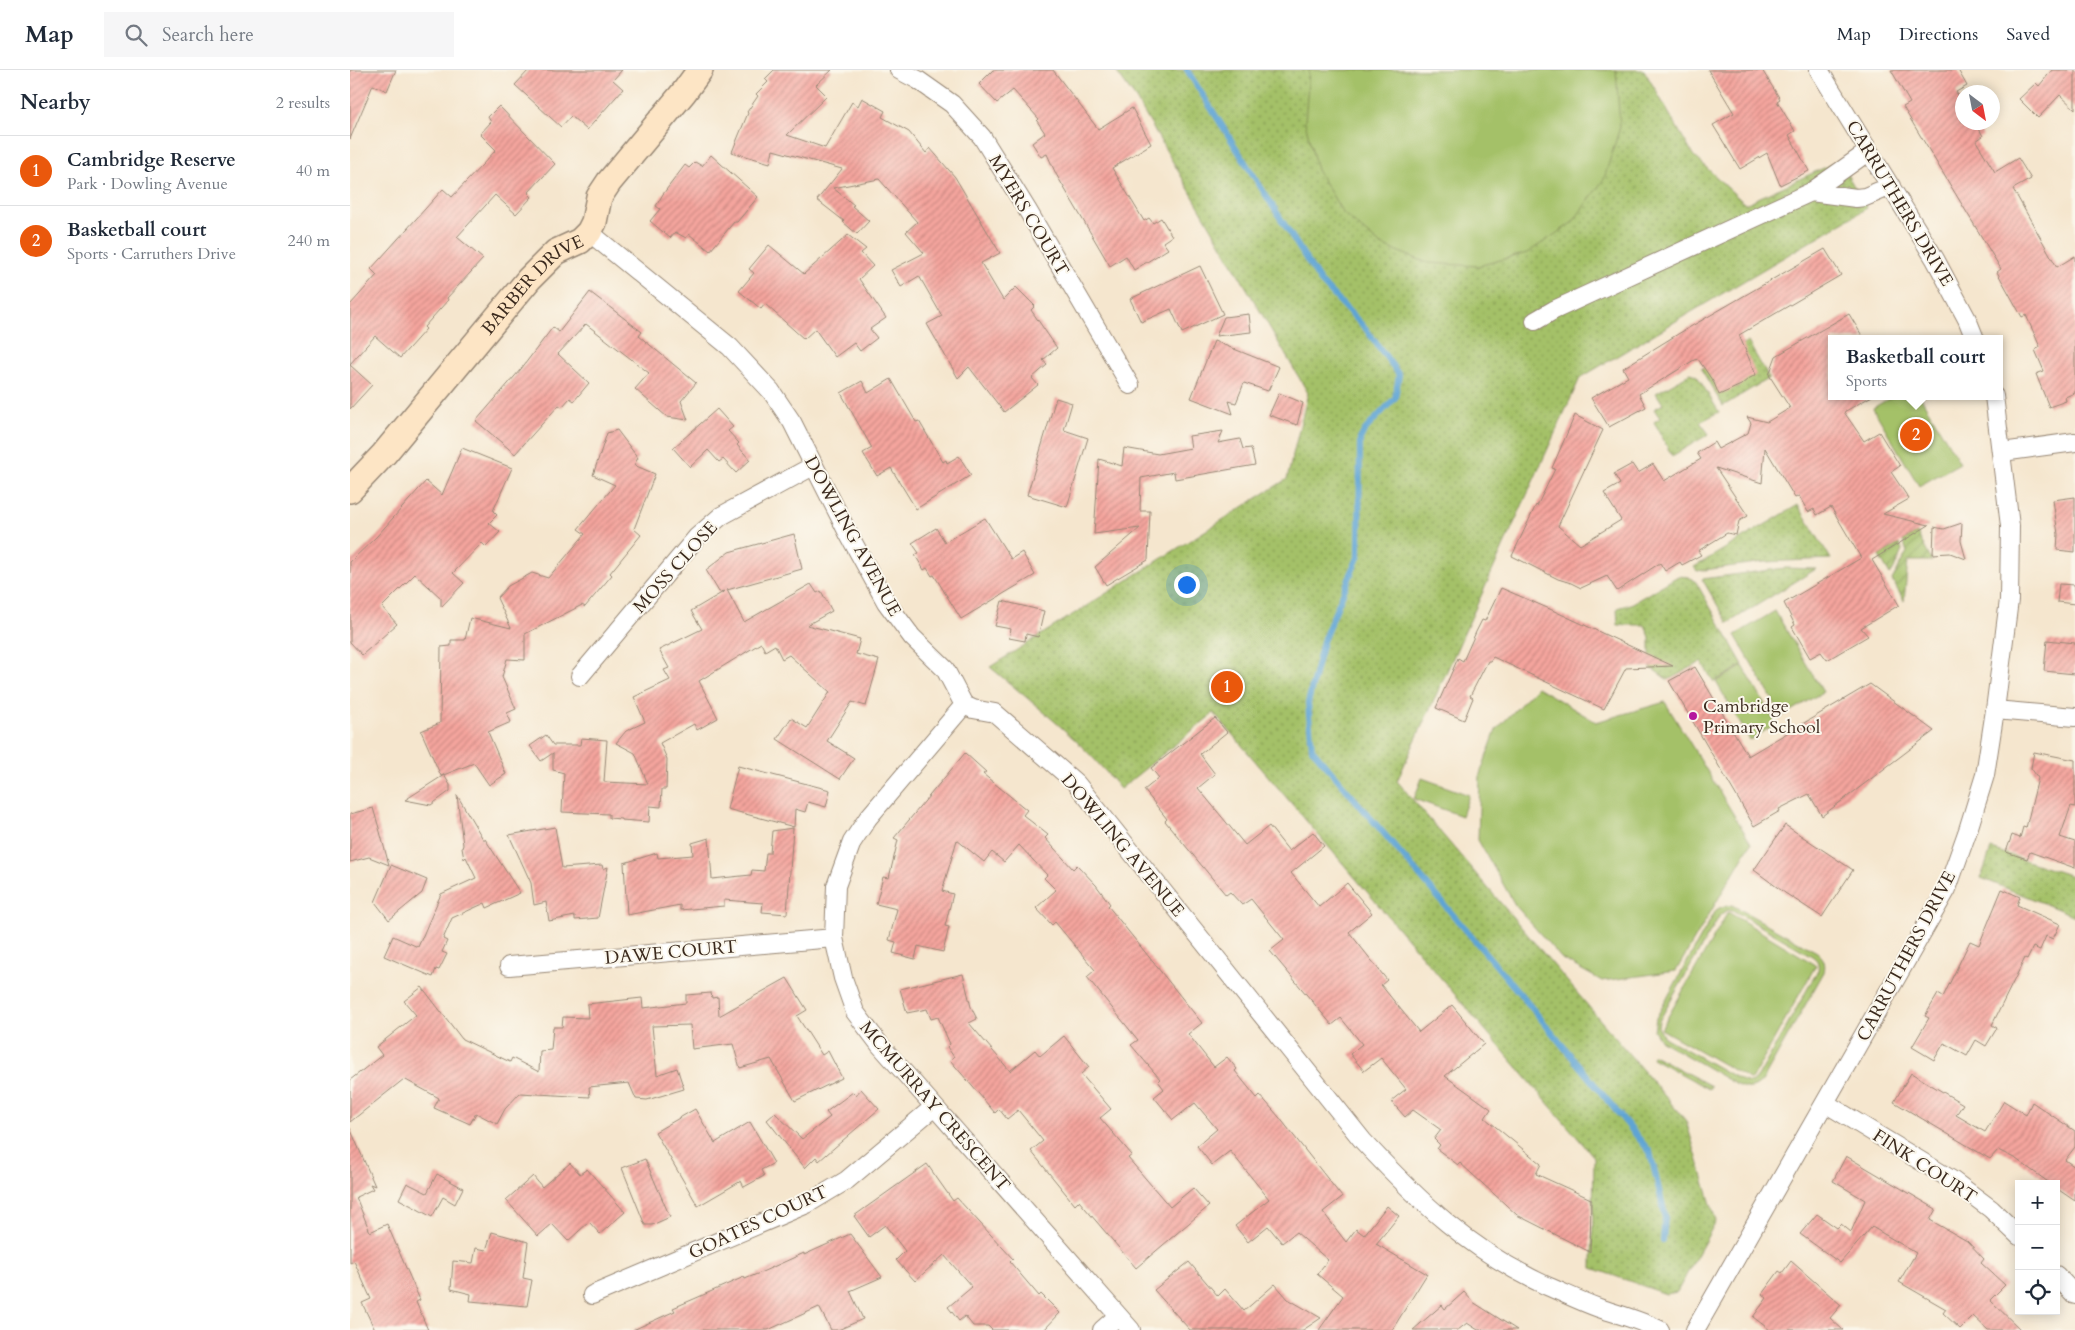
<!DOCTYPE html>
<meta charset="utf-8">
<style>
body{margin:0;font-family:Cardo,serif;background:#f6f6f7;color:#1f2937}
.controls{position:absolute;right:15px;bottom:15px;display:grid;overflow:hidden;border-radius:0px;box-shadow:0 2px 12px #0003}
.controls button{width:45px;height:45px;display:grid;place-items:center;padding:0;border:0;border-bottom:1px solid #e0e1e3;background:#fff;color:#1f2937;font:25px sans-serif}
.compass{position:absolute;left:1605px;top:15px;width:45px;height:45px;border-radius:50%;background:#fff;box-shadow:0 2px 12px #0003;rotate:148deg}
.you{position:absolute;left:836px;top:514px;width:18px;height:18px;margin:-12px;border:4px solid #fff;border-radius:50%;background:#1a73e8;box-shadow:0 0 0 8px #1a73e833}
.badge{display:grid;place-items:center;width:32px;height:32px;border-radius:50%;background:#ea580c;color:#fff;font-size:16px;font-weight:700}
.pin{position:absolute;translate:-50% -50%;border:2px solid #fff;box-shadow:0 1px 5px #0006}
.popup{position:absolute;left:1478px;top:265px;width:175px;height:65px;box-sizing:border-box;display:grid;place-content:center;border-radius:0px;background:#fff;filter:drop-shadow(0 1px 4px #0005);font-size:16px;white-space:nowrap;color:#747a83}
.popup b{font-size:19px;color:#1f2937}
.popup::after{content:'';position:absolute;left:50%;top:100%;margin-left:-10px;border:10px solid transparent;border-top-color:#fff}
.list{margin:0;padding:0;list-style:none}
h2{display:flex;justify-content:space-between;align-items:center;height:65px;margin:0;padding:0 20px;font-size:21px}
h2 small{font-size:16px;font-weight:400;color:#747a83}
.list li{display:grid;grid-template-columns:32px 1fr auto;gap:15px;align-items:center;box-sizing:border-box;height:70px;padding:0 20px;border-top:1px solid #e0e1e3}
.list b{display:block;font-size:19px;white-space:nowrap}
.list p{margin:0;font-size:16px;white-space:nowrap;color:#747a83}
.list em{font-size:16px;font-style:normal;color:#747a83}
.icon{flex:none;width:28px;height:28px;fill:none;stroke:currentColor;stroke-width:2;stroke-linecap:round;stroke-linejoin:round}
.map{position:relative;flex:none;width:1725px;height:1260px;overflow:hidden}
header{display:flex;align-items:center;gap:30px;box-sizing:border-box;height:70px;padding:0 25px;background:#fff;border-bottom:1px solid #e0e1e3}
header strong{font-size:24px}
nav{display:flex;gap:28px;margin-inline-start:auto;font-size:18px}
.search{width:350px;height:45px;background:#f6f6f7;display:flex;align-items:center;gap:12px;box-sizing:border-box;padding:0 18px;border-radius:0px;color:#747a83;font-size:19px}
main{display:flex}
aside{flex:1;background:#fff}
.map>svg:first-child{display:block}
.grass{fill:url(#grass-dots);stroke:#707643}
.garden{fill:url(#garden-furrows);stroke:#707643}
.pitch{fill:#a4c168;stroke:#707643;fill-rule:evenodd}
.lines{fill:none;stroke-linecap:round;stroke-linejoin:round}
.stream{stroke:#5ea4d4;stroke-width:6}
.building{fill:url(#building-hatch)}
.street-casing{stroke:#988876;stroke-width:20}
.secondary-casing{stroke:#988876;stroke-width:28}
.street{stroke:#fff;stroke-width:18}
.secondary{stroke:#fde5c5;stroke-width:25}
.poi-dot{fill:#b5179e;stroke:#fbf7ec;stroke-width:2}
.labels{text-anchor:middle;stroke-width:4;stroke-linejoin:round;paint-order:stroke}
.street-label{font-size:18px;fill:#3b2a1e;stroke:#fbf7ec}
.poi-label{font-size:18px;fill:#3b2a1e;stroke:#fbf7ec;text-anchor:start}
</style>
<header>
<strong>Map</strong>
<div class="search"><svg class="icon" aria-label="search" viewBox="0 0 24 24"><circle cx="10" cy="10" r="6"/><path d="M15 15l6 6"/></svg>Search here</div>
<nav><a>Map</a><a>Directions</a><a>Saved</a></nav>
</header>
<main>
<aside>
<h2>Nearby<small>2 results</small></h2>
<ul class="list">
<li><span class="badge">1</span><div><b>Cambridge Reserve</b><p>Park · Dowling Avenue</p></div><em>40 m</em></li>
<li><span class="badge">2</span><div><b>Basketball court</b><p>Sports · Carruthers Drive</p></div><em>240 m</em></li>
</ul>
</aside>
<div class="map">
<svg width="1725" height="1260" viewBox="0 0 1725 1260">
<defs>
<pattern id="grass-dots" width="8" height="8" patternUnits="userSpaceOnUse" patternTransform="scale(1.25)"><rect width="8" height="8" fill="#a4c168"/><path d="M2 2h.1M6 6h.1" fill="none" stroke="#879d55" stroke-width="1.8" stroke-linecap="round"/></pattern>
<pattern id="garden-furrows" width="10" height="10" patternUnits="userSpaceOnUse" patternTransform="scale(1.25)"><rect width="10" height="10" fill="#a4c168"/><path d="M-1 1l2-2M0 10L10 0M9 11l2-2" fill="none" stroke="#879d55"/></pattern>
<pattern id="building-hatch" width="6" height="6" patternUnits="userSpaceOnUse" patternTransform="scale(1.25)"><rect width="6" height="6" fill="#f5a59e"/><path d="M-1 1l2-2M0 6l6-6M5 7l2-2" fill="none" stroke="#c88780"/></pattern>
</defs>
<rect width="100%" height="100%" fill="#fbf7ec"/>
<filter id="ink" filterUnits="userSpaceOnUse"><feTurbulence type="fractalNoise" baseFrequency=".02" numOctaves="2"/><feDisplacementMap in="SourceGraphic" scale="10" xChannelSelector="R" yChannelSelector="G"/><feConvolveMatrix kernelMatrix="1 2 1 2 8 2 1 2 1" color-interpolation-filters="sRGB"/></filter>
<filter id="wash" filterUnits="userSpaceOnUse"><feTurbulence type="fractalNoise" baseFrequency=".0096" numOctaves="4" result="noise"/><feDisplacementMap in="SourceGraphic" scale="20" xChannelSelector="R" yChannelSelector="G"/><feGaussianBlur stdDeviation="1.12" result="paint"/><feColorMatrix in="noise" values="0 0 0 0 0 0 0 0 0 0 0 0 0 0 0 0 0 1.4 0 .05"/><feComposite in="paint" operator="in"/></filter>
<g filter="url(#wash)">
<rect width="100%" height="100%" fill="#f5e6ce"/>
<path class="grass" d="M765 0H1294L1343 85 1395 134 1489 91 1517 138 1230 308 1047 711 1336 1051 1366 1151 1327 1222 1316 1224 1242 1198 1244 1087 864 643 770 719C734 672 686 636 640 597L937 409 958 323 786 29Z
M1398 272 1419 308 1373 336 1351 299Z
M1341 303 1347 306 1369 342 1350 352 1359 364 1322 386 1304 352 1310 348 1304 339 1313 334 1306 323Z
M1448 435 1481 489 1414 492 1347 501 1344 497Z
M1435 498 1466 499 1378 553 1352 509Z
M1328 506 1339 507 1346 512 1393 595 1364 612 1351 592 1318 610 1300 597V567L1295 555H1268L1267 538 1281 534Z
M1641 779 1725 807V846L1631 808Z"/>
<path class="garden" d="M1567 463 1582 491H1558L1554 531 1542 510 1557 482 1553 471Z
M1549 474 1552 480 1547 493 1540 505 1529 486Z"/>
<path class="pitch" d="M959 0H1266L1270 57 1254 109 1222 153 1177 183 1128 196 1078 193 1031 175 993 143 967 100 955 52Z
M1543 326H1570L1610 393 1569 416 1523 338Z
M1425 541 1473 622 1432 646 1385 565Z
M1393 596 1426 654 1400 670 1366 612Z
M1187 617 1246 652 1315 632 1401 773 1326 901 1252 911 1212 889 1165 835 1128 770 1130 704 1146 660Z
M1072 708 1119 725 1112 746 1064 729Z
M1382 835 1467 882C1474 888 1476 893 1474 902L1413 1010C1406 1019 1399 1020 1389 1016L1311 971 1304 960 1306 948 1366 840 1371 837ZM1377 840 1386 842 1462 886C1468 890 1469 894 1468 900L1408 1007 1401 1013 1392 1011 1314 967 1308 957 1309 951 1370 845Z
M1378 842 1466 895 1401 1010 1311 959Z
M1303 985 1361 1016 1359 1019 1302 988Z"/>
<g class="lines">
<path class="stream" d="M837 0 970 211 1016 259 1049 305 1045 328 1015 360 1010 369 1009 485 973 571 958 633 962 679 1172 926 1300 1082 1315 1145 1313 1170"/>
</g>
<g id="blocks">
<path class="building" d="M0 0H46L37 21 23 15 0 69Z
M179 0H272L263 10 273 19 237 60 221 46 211 57 165 15Z
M424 0H482L466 15 477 26 437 65 475 78 502 32 508 36 512 28 535 41 532 47 559 62 576 83 580 78 605 107 650 183 631 193 653 230 666 217 685 236 681 240 707 278 693 290 697 295 682 308 688 315 654 342 619 297 608 308 577 254 592 246 569 206 551 217 541 200 574 183 556 162 567 152 529 109 483 118 504 135 502 136 519 151 507 164 493 152 494 151 467 130 492 99 423 80 420 93 382 82 398 43 397 42 408 26 406 24 418 12 415 9Z
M643 0H703L748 59 782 38 801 74 762 98 794 151 799 148 803 153 811 148 822 166 813 172 818 179 784 200 776 186 760 196 706 104 697 84 691 87 682 73 695 63 687 51 689 49 663 20 647 33 629 14Z
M1358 0H1412L1430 29 1427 31 1445 61 1439 65 1459 101 1430 115 1417 83 1390 99 1363 55 1384 43Z
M1541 0H1608L1617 16 1606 22 1612 32V52H1625L1633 66 1626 71 1645 102 1668 88 1681 109 1663 119 1707 197 1725 186V323L1715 327 1716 331 1699 337 1686 304 1694 301 1685 280 1690 277 1676 245 1672 247 1647 202 1651 199 1553 37 1560 33Z
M1702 0H1725V39L1710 25 1688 48 1669 29 1686 13 1689 16Z
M149 36 205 94 178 123 182 127 166 144 145 125 107 167 133 189 97 228 98 230 74 257 76 259 50 288 25 266 0 294V235L27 205 21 199 93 119 102 127 146 80 130 64 141 52 138 47Z
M361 85 408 127 387 152H384L360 181 339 164 336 168 325 162 320 168 300 151 310 139 306 136 313 124 335 95 339 98 345 92 352 96Z
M498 165 516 179 511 183 523 196 509 209 536 248 520 259 527 268 510 281 504 273 485 287 465 259 454 269 415 234 411 239 389 221 404 203 399 199 419 175 454 204Z
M1475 179 1491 205 1389 265 1406 305 1398 309 1391 315 1369 325 1364 313 1348 289 1344 290 1289 324 1296 337 1259 357 1241 328 1278 307 1273 298 1328 264Z
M850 196 873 244 832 263 821 239 791 252 780 229Z
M240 222 292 262 289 266 346 313 331 331 338 350 317 347 285 319 299 303 236 254 208 284 239 313 224 331 220 328 212 337 209 335 165 384 126 351 171 299 203 257 209 262Z
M899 244 901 262 866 266 874 247Z
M1499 244 1514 269H1482V326H1522L1494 342 1514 371 1529 362 1550 396 1541 402 1559 429 1533 444 1579 455 1522 490 1549 535 1511 558 1518 566 1477 590 1471 582 1460 588 1442 557 1445 555 1434 533 1511 488 1481 437 1467 445 1464 439 1458 442 1449 426 1445 428 1415 378 1412 413 1366 398 1398 446 1389 451 1386 465 1377 463 1348 481 1351 485 1332 495 1330 492 1315 501 1310 493 1267 521 1257 506 1231 518 1221 513 1208 509 1162 486 1186 435 1187 436 1205 399 1202 398 1225 345 1253 360 1208 456 1230 475 1271 450 1254 423 1270 414 1264 404 1282 394 1288 403 1303 394 1314 411 1351 389 1347 383 1364 372 1368 379 1398 363 1401 353 1397 347 1417 352 1440 338 1419 305 1426 286Z
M864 271 929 297 918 321 894 313 886 333 879 331 883 344 841 328Z
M0 295 22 315 0 339Z
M541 309 566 352 569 351 593 392 596 390 597 393 609 386 621 405 566 439 541 398 527 406 513 383 522 378 491 323 512 311 518 323Z
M929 323 953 333 947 355 919 345Z
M706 328 722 333 714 360 738 368 717 437 677 425Z
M367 339 383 357 378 361 389 373 387 375 400 390 386 403 373 389 369 392 358 380 340 397 323 378Z
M267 360 288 388 284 395 305 404 284 459 291 465 260 503 262 505 235 537 232 535 175 564V590L157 589 152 607 166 639 157 643 161 652 138 662 156 704 139 715 124 693 91 706 71 661 90 653 91 577 101 576V570H115L120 548 161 558 147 528 158 516 182 503 198 508 235 464 228 459 265 415 243 405 257 363Z
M873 361 868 373 890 369 893 379 901 378 905 395 825 409 824 402 791 408 790 441H800L798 490 756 515 745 497 790 458 744 464 749 389 772 396 774 378 808 384 841 378 839 366Z
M112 378 162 398 143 441 147 445 139 453 150 462 136 477 132 473 103 503 114 513 91 537V528L65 504 32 537 47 554 12 585 0 572V492L27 466 76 411 92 425Z
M1725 427V482L1707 480 1708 464 1703 430Z
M635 448 661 489 672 482 685 505 611 549 584 505 582 506 577 498 574 500 565 485 569 483 562 473 586 458 595 472Z
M1612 453 1611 471 1616 489 1600 483 1583 484 1584 457 1594 459Z
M444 464 452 499 377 520 394 552 461 514 467 523 471 521 482 541 457 555 510 569 506 584 529 590 516 636 502 632 477 671 504 688 490 709 427 669 441 648 457 658 480 622 439 585 432 589 425 575 415 581 411 573 349 611 368 648 347 660 344 654 310 673 317 689 316 719H312L311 737 300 736 299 752 271 750V749L259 748V744L212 742 214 703 203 700V683L191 691 180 676 196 665 203 675H230L231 668 257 670 254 712 298 714 285 683 266 673 276 661 295 652 284 627 320 610 314 600 319 598 309 580 352 559 341 541 375 521 369 522 356 500 379 482Z
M1709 514 1725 515V534L1707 532Z
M1151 518 1202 540 1323 596 1276 598 1254 639 1143 587 1140 591H1138L1120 626 1123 628 1114 650 1086 638 1108 588 1113 591 1126 562 1132 550 1135 551Z
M652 531 694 541 688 567 676 564 675 571 659 568 661 559 645 556Z
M1697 570 1725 573V604L1694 601Z
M1345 597 1398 686 1520 614 1584 661 1472 746 1459 724 1429 739 1430 741 1404 756 1319 611Z
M865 648 877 662 850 684 865 704 848 718 895 775 919 756 939 781 963 762 974 776 941 803 969 837 997 813 1022 843 999 862 1037 910 1031 915 1069 962 1102 935 1134 974 1095 1006 1141 1039 1135 1048 1191 1094 1186 1104 1241 1129 1240 1182 1167 1145 1110 1093 1108 1095 1087 1079 1090 1075 1084 1069 1091 1060 1063 1040 1055 1047 1041 1031 1056 1019 1031 988 1014 1001 1000 984 1012 974 991 948 982 955 920 881 934 870 901 829 892 835 880 822 876 825 815 751 817 749 794 720 809 708 801 698Z
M1684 682 1725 690V737L1721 736 1710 767 1725 772V798L1680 782 1677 789 1656 782 1662 765 1670 768 1673 757 1676 758 1688 708 1681 698Z
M615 683 636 702 633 704 677 740 673 745 698 765 695 768 723 799 727 795 746 815 760 834 758 836 852 953 838 964 864 997 877 987 887 999 885 1001 907 1028 910 1025 929 1047 992 1127 973 1142 996 1172 1006 1159 1014 1165 1037 1136 1049 1146 1026 1174 1077 1204 1042 1260H969L993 1226 967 1204 978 1190 946 1162 932 1173 918 1156 898 1172 885 1156 919 1129 880 1081 862 1095 847 1076 867 1059 845 1033 823 1050 804 1027 814 1019 808 1011 810 1009 781 975 788 970 737 907 745 900 705 852 702 855 686 838 706 820 694 808 697 805 669 775 654 792 642 782 634 792 607 770 592 821 603 824 595 856 599 857 593 882 568 876 565 889 543 883 546 872 539 870 547 839 526 834 533 807 539 808 548 770 544 768Z
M388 696 480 720 476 737 458 732 455 742 445 739 444 757 377 739Z
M94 705 100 715V721L81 735 55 730Z
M107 725 133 769H135L170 823 137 838 135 833 102 848 93 869 97 871 92 882 97 884 89 900 86 899 83 907 34 886 43 866 68 877 91 824 126 808 116 787 114 789 112 778 113 775Z
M23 738 29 758 39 795 19 787 0 792V744Z
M1435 755 1503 800 1472 847 1435 823 1404 800Z
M205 757 212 798 252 795 253 799 258 797 248 848 225 850V846L199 851 196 832 184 835 181 813 159 765Z
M443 758 437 844 412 842 413 833 374 830V836L330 840V835L277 845 274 793 307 783 308 788 343 785 342 773 359 768 362 809 401 805 402 800 414 801 416 783H420L422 761Z
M41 795 77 810 72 823 39 850 25 832Z
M1652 819 1670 827 1667 835 1710 854 1703 869 1696 866 1690 880 1683 877 1677 889 1675 888 1642 955 1647 958 1636 976 1626 970 1617 986 1594 973 1584 990 1562 977 1579 948 1575 946 1588 924 1593 927 1620 871 1629 875Z
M613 904 621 937 627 949 619 953 660 1001 685 980 690 986 714 966 739 997 731 1004 761 1039 750 1048 782 1085 778 1088 820 1137 843 1118 859 1136 786 1198 729 1131 725 1135 681 1081 693 1071 668 1040 657 1049 649 1039 645 1043 600 990 604 987 597 977 600 974 588 947 581 949 577 939 557 943 550 919Z
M437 908 457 940 447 946 472 985 478 981 492 1008 445 1031 421 989 390 998 383 974 342 979 340 955 302 956 307 1005 327 998 334 1019 297 1030 286 1029 279 1013 239 1017 240 1027 170 1023 155 1039 147 1054 126 1043 120 1054 84 1038 89 1028 54 1009 0 1052V1010L32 985 26 977 66 945 54 931 72 917 112 969 160 992 162 988 189 1002 190 981 201 980 203 957H212L213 947 238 948 237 934 292 928 293 938 336 933V925L361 923 362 928 368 927 369 946Z
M1561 1003 1613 1034 1606 1045 1635 1062 1654 1031 1676 1045 1682 1032 1725 1061V1077L1715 1090 1725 1097V1131L1706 1118V1114H1701L1666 1089 1648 1080 1640 1089 1544 1032Z
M511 1019 529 1039 469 1091 466 1087 455 1098 417 1050 425 1043 452 1069 480 1047 476 1042 503 1022 506 1025Z
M345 1039 365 1073 400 1052 424 1093 411 1100 414 1106 394 1117 391 1111 348 1136 305 1062Z
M0 1058 25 1116 20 1114 23 1119 6 1127 20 1162 37 1154 70 1230 66 1232 78 1260H25L12 1233 21 1229 4 1191 0 1193Z
M1496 1086 1586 1139 1580 1150 1617 1171 1634 1189 1631 1193 1655 1215 1640 1230 1671 1260H1638L1623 1246 1610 1259 1593 1243 1596 1239 1549 1212 1566 1183 1522 1157 1490 1193 1450 1164 1467 1144 1487 1158 1491 1154 1501 1162 1515 1130 1483 1111Z
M295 1089 320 1147 302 1155H295L272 1098Z
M220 1093 230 1104 237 1099 275 1142 250 1164 239 1152 218 1171 202 1154 188 1166 156 1130 183 1106 192 1117Z
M577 1094 603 1131 607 1128 663 1189 660 1192 689 1226 691 1224 710 1243 694 1260H642L638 1256H623L615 1246 609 1251 598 1237 622 1217 594 1185 565 1211 546 1190 555 1181 535 1155 519 1167 504 1146Z
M87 1104 113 1118 105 1134 93 1127 82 1147 49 1129 57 1113 77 1123Z
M142 1162 178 1172 173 1208 182 1210 177 1236 120 1231 121 1224 101 1219 103 1191 123 1193 126 1178 136 1180Z
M500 1164 532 1207 500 1221 513 1249 488 1260H481L469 1237 418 1260H283L325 1241 323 1238 344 1229 394 1207 395 1209 412 1202 454 1183V1185Z
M1441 1191 1491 1235 1480 1248 1493 1260H1420L1403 1247 1417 1228 1412 1224 1429 1201 1432 1203Z
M839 1192 868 1226 875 1219 894 1241 925 1214 938 1229 971 1248 953 1260H840L804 1220Z
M1114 1222 1123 1232 1167 1260H1128L1117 1253 1108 1260H1063L1092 1235 1095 1239Z"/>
</g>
</g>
<g filter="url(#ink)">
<use href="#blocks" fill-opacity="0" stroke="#988876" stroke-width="1"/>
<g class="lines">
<g class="street-casing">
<path id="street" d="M549 0 568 10 602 34 632 67 678 141 780 315
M1469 0 1585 189 1617 249 1625 269
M1461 122 1506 128 1515 127 1541 116
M239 162 380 277 421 321 442 352 499 465 536 532 562 567 595 599 614 635 623 639 645 643 726 713 1013 1071C1070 1132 1119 1180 1197 1216 1214 1223 1232 1232 1249 1238 1270 1245 1290 1250 1310 1260
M1185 251 1204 240 1461 122 1519 81
M1652 382 1725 372
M230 606 347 467 371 446 463 396
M614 635 518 748 502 772 486 816 484 868 493 908 505 942 530 975 781 1260
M1645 640 1725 647
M159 896 484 868
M1475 1033 1602 1110 1641 1139 1669 1166
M1706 1205 1725 1225
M242 1225 457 1134 497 1110 584 1037
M752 1260 768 1246
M1345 1260 1597 819 1618 760 1635 705 1645 640 1659 530 1660 456 1644 326"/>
</g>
<g class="secondary-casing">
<g id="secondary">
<path id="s1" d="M0 420 34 384 179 209 206 182 230 171 239 162 244 152 249 127 259 112 334 22 350 0"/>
</g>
</g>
<use href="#street" class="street"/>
<use href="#secondary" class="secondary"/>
</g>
</g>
<circle class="poi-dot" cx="1343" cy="646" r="5"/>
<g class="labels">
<g class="street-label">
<text transform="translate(1550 133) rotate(59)" y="6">CARRUTHERS DRIVE</text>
<text transform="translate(679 145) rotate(59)" y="6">MYERS COURT</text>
<text dy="6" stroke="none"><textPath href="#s1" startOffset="276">BARBER DRIVE</textPath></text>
<text transform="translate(503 466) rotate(61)" y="6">DOWLING AVENUE</text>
<text transform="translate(325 497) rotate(-48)" y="6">MOSS CLOSE</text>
<text transform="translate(773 775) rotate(50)" y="6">DOWLING AVENUE</text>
<text transform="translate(321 882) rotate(-5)" y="6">DAWE COURT</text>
<text transform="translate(1556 886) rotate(-62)" y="6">CARRUTHERS DRIVE</text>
<text transform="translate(585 1036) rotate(49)" y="6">MCMURRAY CRESCENT</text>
<text transform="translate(1575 1096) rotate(33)" y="6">FINK COURT</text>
<text transform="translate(408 1152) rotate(-25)" y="6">GOATES COURT</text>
</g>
<g class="poi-label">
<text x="1353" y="642">Cambridge<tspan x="1353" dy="21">Primary School</tspan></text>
</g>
</g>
</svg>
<div class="controls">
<button>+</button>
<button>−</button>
<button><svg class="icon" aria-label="locate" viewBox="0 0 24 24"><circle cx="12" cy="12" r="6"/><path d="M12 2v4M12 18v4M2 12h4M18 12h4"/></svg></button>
</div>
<svg class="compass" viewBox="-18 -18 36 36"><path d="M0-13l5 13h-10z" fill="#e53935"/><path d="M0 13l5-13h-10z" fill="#747a83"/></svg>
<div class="you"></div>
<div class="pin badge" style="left:877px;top:617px">1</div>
<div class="pin badge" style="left:1566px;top:365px">2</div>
<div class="popup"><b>Basketball court</b>Sports</div>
</div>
</main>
